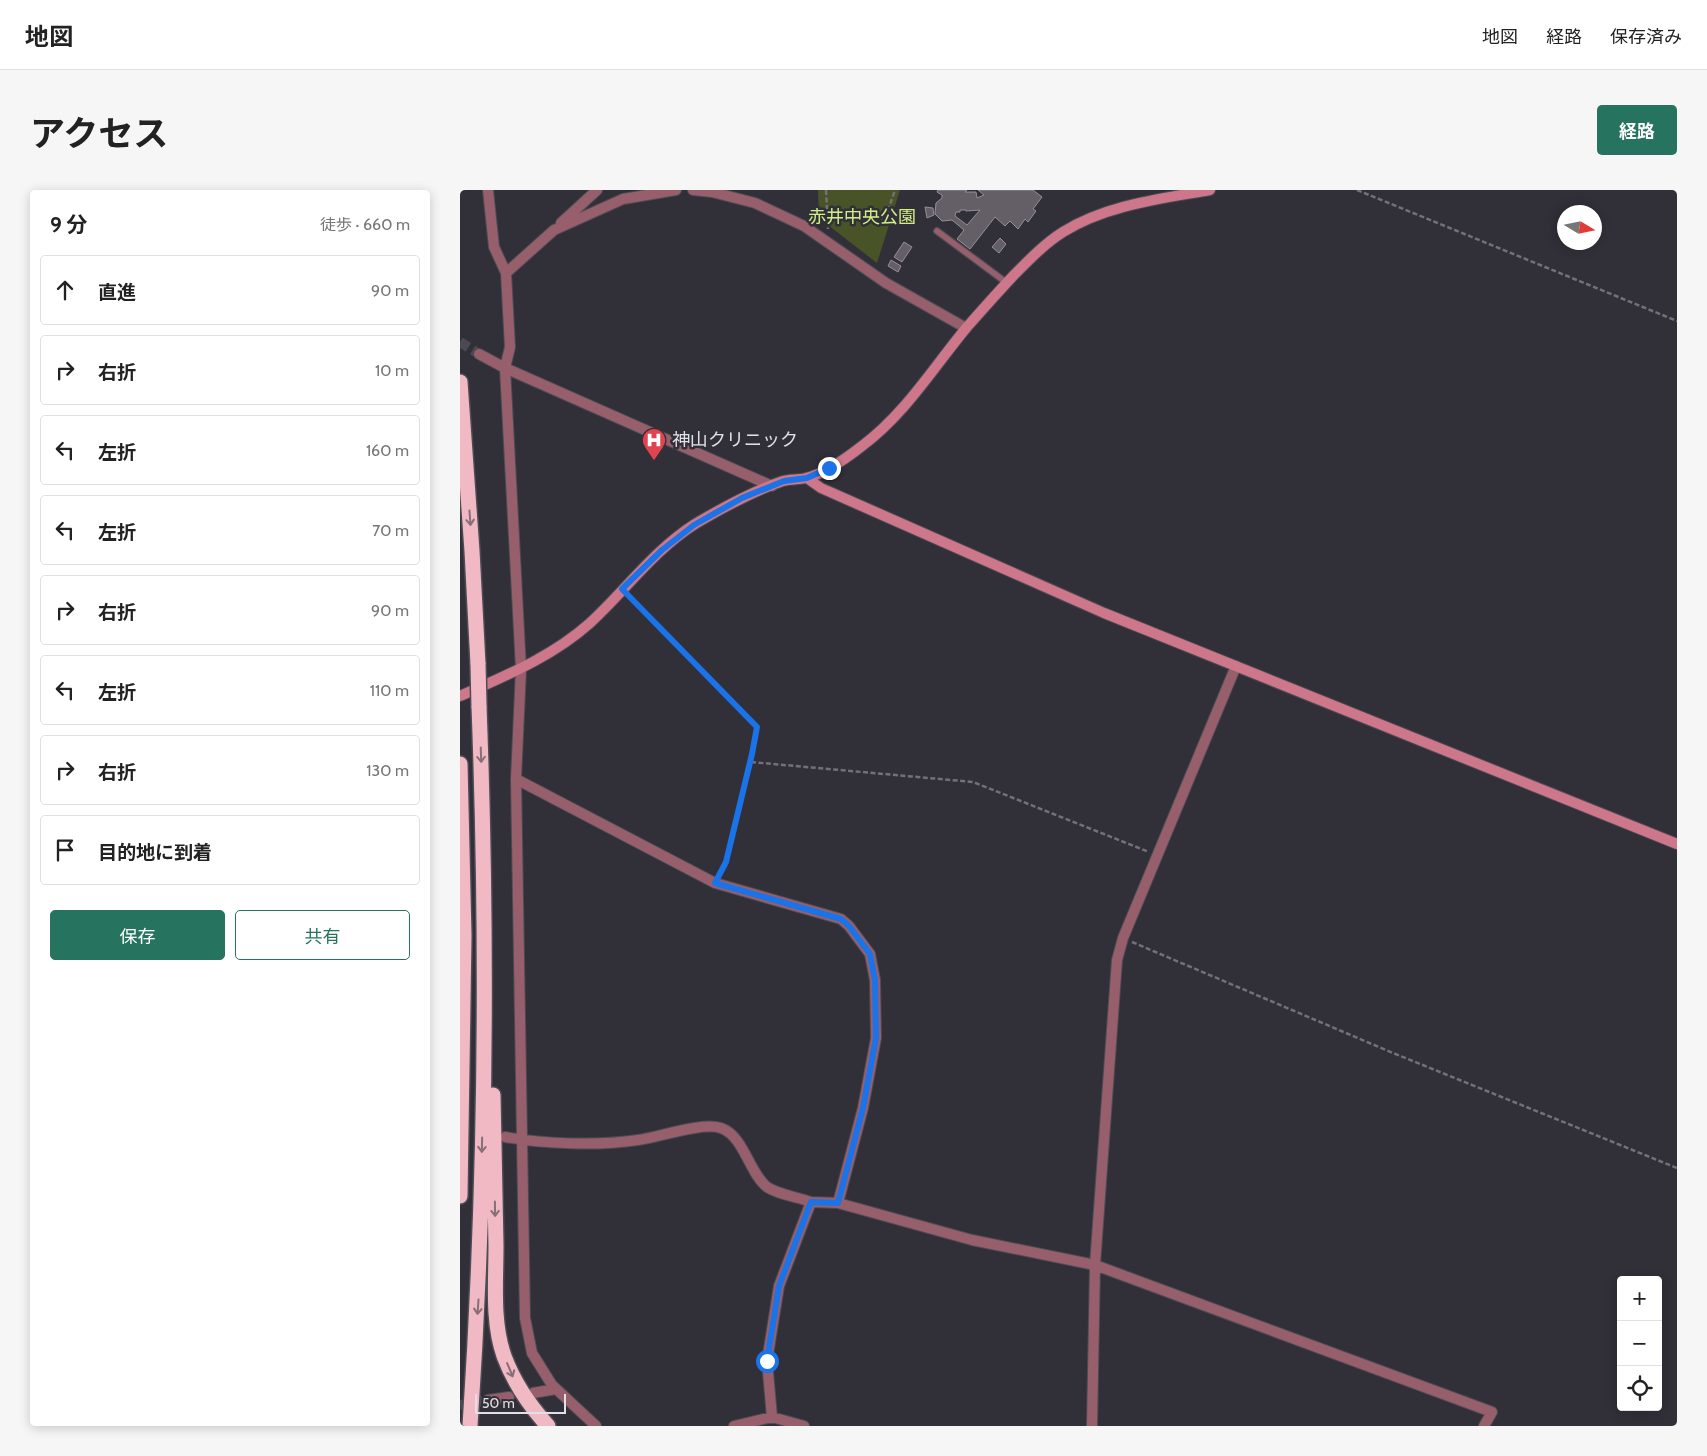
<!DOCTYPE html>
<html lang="ja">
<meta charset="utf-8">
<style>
body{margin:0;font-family:Cabin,"Noto Sans JP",sans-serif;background:#f6f6f6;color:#222}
.controls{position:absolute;right:15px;bottom:15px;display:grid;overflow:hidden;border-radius:5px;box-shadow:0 2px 12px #0003}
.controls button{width:45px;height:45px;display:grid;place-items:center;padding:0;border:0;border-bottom:1px solid #e0e0e0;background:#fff;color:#222;font:25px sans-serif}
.compass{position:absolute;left:1097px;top:15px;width:45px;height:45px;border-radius:50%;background:#fff;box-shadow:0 2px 12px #0003;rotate:100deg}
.scale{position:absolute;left:15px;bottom:12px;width:91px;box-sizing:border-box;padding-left:5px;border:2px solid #e1e0e6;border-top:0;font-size:14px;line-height:18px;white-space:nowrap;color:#e1e0e6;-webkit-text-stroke:4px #313039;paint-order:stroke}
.stop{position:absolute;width:15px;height:15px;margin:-11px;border:4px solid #1a73e8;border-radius:50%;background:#fff}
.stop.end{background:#1a73e8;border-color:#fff;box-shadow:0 1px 5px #0008}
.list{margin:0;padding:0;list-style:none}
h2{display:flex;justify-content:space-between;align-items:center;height:65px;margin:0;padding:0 20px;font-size:21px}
h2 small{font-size:16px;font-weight:400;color:#767676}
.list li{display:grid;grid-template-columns:32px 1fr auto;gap:15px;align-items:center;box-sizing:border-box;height:70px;margin:0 10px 10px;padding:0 10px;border:1px solid #e0e0e0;border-radius:5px}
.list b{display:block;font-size:19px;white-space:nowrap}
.list em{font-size:16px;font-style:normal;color:#767676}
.actions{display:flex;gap:10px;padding:15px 20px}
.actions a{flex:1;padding:11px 0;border:1px solid #267360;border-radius:5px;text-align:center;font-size:18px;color:#267360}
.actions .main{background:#267360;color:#fff}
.icon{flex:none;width:28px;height:28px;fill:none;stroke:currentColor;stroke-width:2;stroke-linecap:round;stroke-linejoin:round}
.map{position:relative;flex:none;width:1217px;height:1236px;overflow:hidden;border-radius:5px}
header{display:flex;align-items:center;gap:30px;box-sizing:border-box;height:70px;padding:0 25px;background:#fff;border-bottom:1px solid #e0e0e0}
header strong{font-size:24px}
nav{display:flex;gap:28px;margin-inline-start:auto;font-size:18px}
.intro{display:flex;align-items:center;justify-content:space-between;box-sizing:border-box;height:120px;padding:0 30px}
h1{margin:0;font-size:35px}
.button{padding:12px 22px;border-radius:5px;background:#267360;color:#fff;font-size:18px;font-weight:700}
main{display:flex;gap:30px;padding:0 30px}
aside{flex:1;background:#fff;border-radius:5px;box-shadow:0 2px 12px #0003}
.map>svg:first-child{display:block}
.green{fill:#485428}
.building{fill:#645e67;stroke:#968f98;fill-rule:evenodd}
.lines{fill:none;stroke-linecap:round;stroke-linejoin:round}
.street-tunnel{stroke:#4b4a53;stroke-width:10;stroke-dasharray:10 5;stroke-linecap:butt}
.lane-casing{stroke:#4d4c55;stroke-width:8}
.street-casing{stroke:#4d4c55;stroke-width:12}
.secondary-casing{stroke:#4d4c55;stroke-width:12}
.highway-casing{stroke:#4d4c55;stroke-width:18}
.path{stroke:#727179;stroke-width:2.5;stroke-dasharray:5 2.5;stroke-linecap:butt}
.lane{stroke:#975f6b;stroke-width:5.5}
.street{stroke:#975f6b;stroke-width:10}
.secondary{stroke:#cf778a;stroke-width:10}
.highway{stroke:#f1b9c3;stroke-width:15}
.highway-bridge-casing{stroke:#4d4c55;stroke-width:18;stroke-linecap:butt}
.highway-bridge{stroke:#f1b9c3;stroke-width:15}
.oneway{stroke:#876e77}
.route{stroke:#1a73e8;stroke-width:6}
.labels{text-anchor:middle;stroke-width:5;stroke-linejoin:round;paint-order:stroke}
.park-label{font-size:18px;fill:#d1ef86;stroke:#313039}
.poi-label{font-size:18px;fill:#e1e0e6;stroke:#313039;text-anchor:start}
</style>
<header>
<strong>地図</strong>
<nav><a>地図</a><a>経路</a><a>保存済み</a></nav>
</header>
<div class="intro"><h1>アクセス</h1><a class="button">経路</a></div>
<main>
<aside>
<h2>9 分<small>徒歩 · 660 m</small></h2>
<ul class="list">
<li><svg class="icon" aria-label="ahead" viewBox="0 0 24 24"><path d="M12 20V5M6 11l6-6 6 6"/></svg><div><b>直進</b></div><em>90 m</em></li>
<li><svg class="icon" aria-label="right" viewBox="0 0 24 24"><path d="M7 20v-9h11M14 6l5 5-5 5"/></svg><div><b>右折</b></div><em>10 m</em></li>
<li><svg class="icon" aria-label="left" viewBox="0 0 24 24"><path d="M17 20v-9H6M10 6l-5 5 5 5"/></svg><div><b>左折</b></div><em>160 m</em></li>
<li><svg class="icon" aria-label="left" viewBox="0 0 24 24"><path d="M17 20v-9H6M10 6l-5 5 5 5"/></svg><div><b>左折</b></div><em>70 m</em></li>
<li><svg class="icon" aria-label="right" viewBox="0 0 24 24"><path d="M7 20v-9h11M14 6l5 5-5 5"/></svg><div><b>右折</b></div><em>90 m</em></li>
<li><svg class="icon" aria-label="left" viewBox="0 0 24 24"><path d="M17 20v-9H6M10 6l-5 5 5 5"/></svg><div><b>左折</b></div><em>110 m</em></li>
<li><svg class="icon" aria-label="right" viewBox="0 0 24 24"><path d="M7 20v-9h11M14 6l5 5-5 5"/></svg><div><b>右折</b></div><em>130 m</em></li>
<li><svg class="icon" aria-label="arrive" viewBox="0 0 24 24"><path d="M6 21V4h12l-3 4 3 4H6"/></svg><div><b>目的地に到着</b></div></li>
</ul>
<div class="actions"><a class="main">保存</a><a>共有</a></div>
</aside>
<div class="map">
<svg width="1217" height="1236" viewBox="0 0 1217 1236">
<rect width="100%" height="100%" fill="#313039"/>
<path class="green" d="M358 0H440L417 73 359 28Z"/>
<path class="building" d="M478 0H507L505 2H516L517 8 524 5 518 0H573L582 7 573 19 576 21 568 32 565 29 558 39 550 31 545 36 535 27 510 59 497 49 504 40 492 30 482 31 475 24 476 13 482 8V5L477 2ZM500 20H506V21L520 20 507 35 495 26 496 22H500Z
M465 17 473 18 474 25 467 28Z
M540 48 546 54 539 63 532 57Z
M444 52 452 57 442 72 434 67Z
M431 70 441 76 438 82 428 76Z"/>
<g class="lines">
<path class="street-tunnel" d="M0 152 19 164
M0 941 29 945
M0 1215 28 1210"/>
<g class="lane-casing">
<path id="lane" d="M477 41 547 93"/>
</g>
<g class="street-casing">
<path id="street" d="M28 0 34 57 46 83 50 157 45 178 61 479 56 589 65 1128 72 1163 92 1195 136 1236
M233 0 252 2 295 13 344 36 426 93 506 138
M101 33 137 0
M46 83 94 40 163 9 216 0
M19 164 45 178 312 296
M56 589 255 693 381 729 389 736 410 764 415 790 416 848 403 918 378 1013
M45 947C84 954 138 956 178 950 199 947 242 932 261 938 284 946 289 983 307 997 319 1005 338 1007 351 1012L319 1096 307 1171 312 1227
M351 1012 378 1013 512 1050 635 1075 1032 1222 1024 1236
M73 1203 96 1199
M28 1210 49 1207
M274 1236 312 1227 344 1236
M632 1236 635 1075 657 770 663 748 776 476"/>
</g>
<g class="secondary-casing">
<path id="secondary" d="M347 288 361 298 644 423 1217 654
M0 506C45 486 92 467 130 433 165 401 194 360 235 334 262 318 293 301 323 291 330 289 338 290 346 288 364 284 388 267 402 256 445 224 473 178 507 137 522 120 538 102 554 85 569 70 584 54 603 42 646 15 700 9 750 0"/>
</g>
<g class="highway-casing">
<path id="highway" d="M0 192 12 361 18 474
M0 574 4 746 0 1006
M33 905C34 955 35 1006 36 1056 36 1092 32 1132 44 1166 54 1193 69 1215 88 1236
M10 1236C26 996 28 756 19 516"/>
</g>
<path class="path" d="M366 0 368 39
M897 0 1217 131
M423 35 435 0
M171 408 297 537 292 564 266 672 260 683
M291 572 513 592 689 662
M672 752 933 863 1217 978"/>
<use href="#lane" class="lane"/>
<use href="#street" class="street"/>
<use href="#secondary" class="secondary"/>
<use href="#highway" class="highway"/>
<g class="highway-bridge-casing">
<path id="highway-bridge" d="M18 474 19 516"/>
</g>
<use href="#highway-bridge" class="highway-bridge"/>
</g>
<defs><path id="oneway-shaft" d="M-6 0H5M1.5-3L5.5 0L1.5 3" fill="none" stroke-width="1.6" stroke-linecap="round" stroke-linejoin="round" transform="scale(1.25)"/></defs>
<g class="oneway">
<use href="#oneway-shaft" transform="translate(10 328) rotate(86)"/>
<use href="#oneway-shaft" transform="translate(21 565) rotate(88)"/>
<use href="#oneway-shaft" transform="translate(22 955) rotate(91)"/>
<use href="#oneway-shaft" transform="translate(35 1019) rotate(89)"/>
<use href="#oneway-shaft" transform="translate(18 1117) rotate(94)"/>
<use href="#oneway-shaft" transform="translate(50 1180) rotate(67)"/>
</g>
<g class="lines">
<path class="route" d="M307 1171 319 1096 351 1012 378 1013 403 918 416 848 415 790 410 764 389 736 381 729 255 693 266 672 292 564 297 537 162 399 202 360 234 335 282 308 324 291 347 288 369 278"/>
</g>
<defs>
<g id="hospital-pin" transform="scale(1.25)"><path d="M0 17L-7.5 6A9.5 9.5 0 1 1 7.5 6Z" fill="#e0444e" stroke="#313039"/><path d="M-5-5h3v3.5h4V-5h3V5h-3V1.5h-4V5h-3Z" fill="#fff"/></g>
</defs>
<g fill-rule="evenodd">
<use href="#hospital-pin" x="194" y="250"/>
</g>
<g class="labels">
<g class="park-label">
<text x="402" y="33">赤井中央公園</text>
</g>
<g class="poi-label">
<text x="212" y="256">神山クリニック</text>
</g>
</g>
</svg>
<div class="controls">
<button>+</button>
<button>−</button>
<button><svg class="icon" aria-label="locate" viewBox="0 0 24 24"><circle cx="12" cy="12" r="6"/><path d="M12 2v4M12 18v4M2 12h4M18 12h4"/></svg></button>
</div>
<svg class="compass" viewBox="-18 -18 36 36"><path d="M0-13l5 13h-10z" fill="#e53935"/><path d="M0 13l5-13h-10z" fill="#767676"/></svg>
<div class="scale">50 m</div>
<div class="stop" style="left:307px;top:1171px"></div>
<div class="stop end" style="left:369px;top:278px"></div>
</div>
</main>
